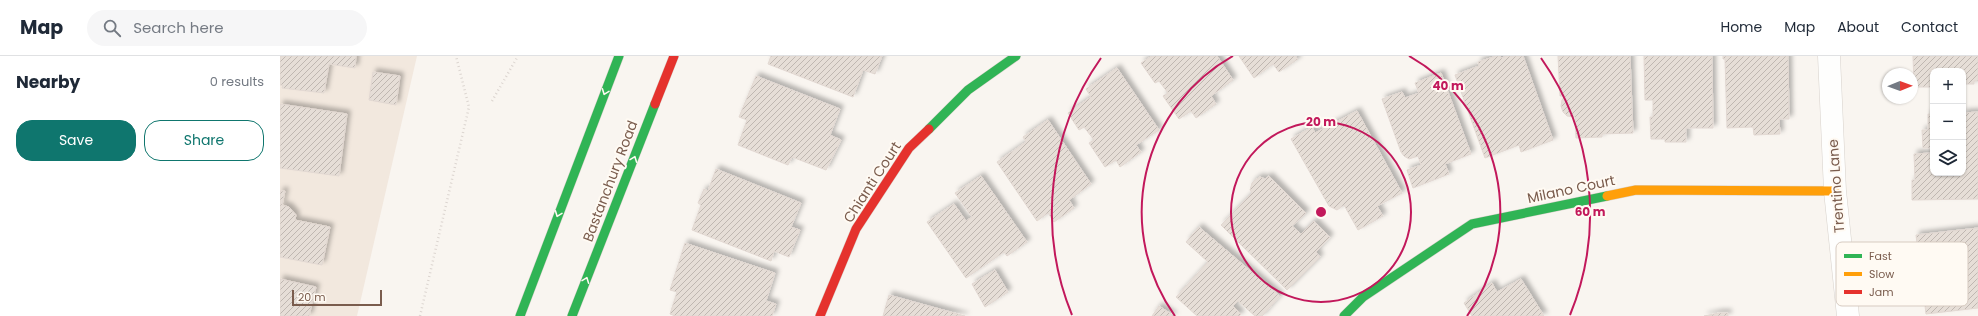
<!DOCTYPE html>
<meta charset="utf-8">
<style>
body{margin:0;font-family:Poppins,sans-serif;background:#f6f6f7;color:#1f2937}
.controls{position:absolute;right:12px;top:12px;display:grid;overflow:hidden;border-radius:8px;box-shadow:0 1px 3px #0004}
.controls button{width:36px;height:36px;display:grid;place-items:center;padding:0;border:0;border-bottom:1px solid #e0e1e3;background:#fff;color:#1f2937;font:20px sans-serif}
.compass{position:absolute;left:1602px;top:12px;width:36px;height:36px;border-radius:50%;background:#fff;box-shadow:0 1px 3px #0004;rotate:89deg}
.scale{position:absolute;left:12px;bottom:10px;width:90px;box-sizing:border-box;padding-left:4px;border:2px solid #7a5c4d;border-top:0;font-size:11px;line-height:14px;white-space:nowrap;color:#7a5c4d;-webkit-text-stroke:3px #fffaf3;paint-order:stroke}
.list{margin:0;padding:0;list-style:none}
h2{display:flex;justify-content:space-between;align-items:center;height:52px;margin:0;padding:0 16px;font-size:17px}
h2 small{font-size:13px;font-weight:400;color:#747a83}
.actions{display:flex;gap:8px;padding:12px 16px}
.actions a{flex:1;padding:9px 0;border:1px solid #0f766e;border-radius:16px;text-align:center;font-size:14px;color:#0f766e}
.actions .main{background:#0f766e;color:#fff}
.icon{flex:none;width:22px;height:22px;fill:none;stroke:currentColor;stroke-width:2;stroke-linecap:round;stroke-linejoin:round}
.map{position:relative;flex:none;width:1698px;height:260px;overflow:hidden}
header{display:flex;align-items:center;gap:24px;box-sizing:border-box;height:56px;padding:0 20px;background:#fff;border-bottom:1px solid #e0e1e3}
header strong{font-size:19px}
nav{display:flex;gap:22px;margin-inline-start:auto;font-size:14px}
.search{width:280px;height:36px;background:#f6f6f7;display:flex;align-items:center;gap:10px;box-sizing:border-box;padding:0 14px;border-radius:22px;color:#747a83;font-size:15px}
main{display:flex}
aside{flex:1;background:#fff}
.map>svg:first-child{display:block}
.residential{fill:#f2e8de}
.building{fill:url(#building-hatch);stroke:#e2d8d2;filter:url(#shadow)}
.lines{fill:none;stroke-linecap:round;stroke-linejoin:round}
.street-casing{stroke:#d7d1cb;stroke-width:23}
.fast-casing{stroke:#d9d2cb;stroke-width:10}
.slow-casing{stroke:#d9d2cb;stroke-width:10}
.jam-casing{stroke:#d9d2cb;stroke-width:10}
.path{stroke:#dcd5d0;stroke-width:2.5;stroke-dasharray:1 3;stroke-linecap:butt}
.street{stroke:#fefefd;stroke-width:22}
.fast{stroke:#30b455;stroke-width:9}
.slow{stroke:#ff9f0a;stroke-width:9}
.jam{stroke:#e5322d;stroke-width:9}
.oneway{stroke:#fffaf3}
.ring{fill:none;stroke:#c2185b;stroke-width:2}
.labels{text-anchor:middle;stroke-width:4;stroke-linejoin:round;paint-order:stroke}
.street-label{font-size:14px;fill:#7a5c4d;stroke:#fffaf3}
.key{fill:#fffaf3;stroke:#d7cbc1;stroke-width:1}
.key-label{font-size:11px;fill:#7a5c4d}
.centre{fill:#c2185b;stroke:#fffaf3;stroke-width:2}
.ring-label{font-size:12px;text-anchor:middle;font-weight:bold;fill:#c2185b;stroke:#fffaf3;stroke-width:4;stroke-linejoin:round;paint-order:stroke}
</style>
<header>
<strong>Map</strong>
<div class="search"><svg class="icon" aria-label="search" viewBox="0 0 24 24"><circle cx="10" cy="10" r="6"/><path d="M15 15l6 6"/></svg>Search here</div>
<nav><a>Home</a><a>Map</a><a>About</a><a>Contact</a></nav>
</header>
<main>
<aside>
<h2>Nearby<small>0 results</small></h2>
<ul class="list">
</ul>
<div class="actions"><a class="main">Save</a><a>Share</a></div>
</aside>
<div class="map">
<svg width="1698" height="260" viewBox="0 0 1698 260">
<defs>
<pattern id="building-hatch" width="6" height="6" patternUnits="userSpaceOnUse"><rect width="6" height="6" fill="#e6ded7"/><path d="M-1 1l2-2M0 6l6-6M5 7l2-2" fill="none" stroke="#bfb7b1"/></pattern>
<filter id="shadow"><feDropShadow dx="3.5" dy="-3.5" stdDeviation="2" flood-color="#0004"/></filter>
</defs>
<rect width="100%" height="100%" fill="#f9f5f0"/>
<path class="residential" d="M0 0H137L77 260H0Z"/>
<path class="building" d="M0 0H76L75 12 49 8 44 37 2 32 3 29H0Z
M491 0H602L595 18 583 14 573 41 488 8Z
M872 0H937L953 24 931 40 936 48 916 62 911 55 899 63 883 40 888 37 879 25 875 27 861 7Z
M959 0H1017L1016 1 1018 3 999 16 993 8 974 22Z
M1216 0H1220L1221 2 1227 0H1243L1273 84 1241 96 1239 89 1205 102 1175 19 1199 10 1198 6Z
M1278 0H1350L1353 77 1322 78V81L1296 82 1295 61 1287 60 1283 56 1281 50 1282 44 1285 40H1280Z
M1364 0H1432L1433 72H1406V86H1385V83H1371L1370 61H1373V44H1365Z
M1443 0H1508L1509 63H1499L1500 78 1474 79 1473 71 1447 72 1445 3H1443Z
M1633 0H1698V25H1694V28H1684L1683 15H1653V31H1634Z
M837 12 879 74 856 89 861 96 840 111 836 104 825 111 809 87 814 84 804 71 799 74 788 57 811 41 806 33Z
M93 16 120 20 116 49 89 44Z
M1161 17 1191 98 1165 108 1169 118 1133 132 1127 114 1141 109 1138 100 1129 103 1124 100 1121 96 1102 43 1122 36 1125 42 1139 37 1135 27Z
M476 20 560 53 550 79 561 84 546 114 512 101 508 109 458 89 467 64 459 61Z
M0 48 67 58 59 120 0 112Z
M1077 55 1122 137 1097 150 1103 160 1078 174 1064 149 1057 154 1049 150 1011 83 1032 71 1035 77Z
M1698 56V143L1632 144V124H1635L1634 98 1652 97V92H1643L1642 74H1648V58H1653V117H1683V57Z
M768 64 811 128 789 144 794 152 774 166 768 157 757 165 717 106 746 86 743 81Z
M436 113 521 147 511 171 520 174 509 201 494 195 491 205 412 174 421 149 418 147 424 133 428 135Z
M701 120 747 186 727 200 724 196 686 222 647 166 674 148 686 165 692 161 675 137Z
M989 120 1026 157 1012 170 1021 178 1034 165 1050 181 1036 196 1040 201 1007 234 941 169 972 137 970 134 972 127 975 124 980 121 985 123Z
M0 135H5L2 149 9 151 16 159 15 164 50 171 42 209 0 201Z
M919 171 1000 240 982 260H975L958 245 953 250 961 258 959 260H917L896 241 928 206 906 186Z
M1698 172V252L1646 258 1642 225H1644L1642 212H1640L1636 179Z
M405 187 495 217 486 245 496 248 492 260H395L390 258 397 236 390 234Z
M715 214 728 236 705 251 692 228Z
M0 223 36 231 29 260H0Z
M1241 223 1264 260H1192L1184 247 1212 227 1217 236Z
M609 239 685 260H603Z
M879 250 894 260H872Z
M1439 257H1448V260H1424Z"/>
<g class="lines">
<g class="street-casing">
<path id="street" d="M1549 0 1555 135 1568 260"/>
</g>
<g class="fast-casing">
<path id="fast" d="M649 73 688 34 736 0
M240 260 339 0
M292 260 375 48
M1064 260 1083 241 1192 168 1327 140"/>
</g>
<g class="slow-casing">
<path id="slow" d="M1327 140 1356 134 1555 135"/>
</g>
<g class="jam-casing">
<path id="jam" d="M375 48 394 0
M540 260 576 173 629 92 649 73"/>
</g>
<path class="path" d="M212 45 238 0
M140 260 189 51 176 0"/>
<use href="#street" class="street"/>
<use href="#fast" class="fast"/>
<use href="#slow" class="slow"/>
<use href="#jam" class="jam"/>
</g>
<defs><path id="oneway-chevron" d="M-2-3.5L2.5 0L-2 3.5" fill="none" stroke-width="1.6" stroke-linecap="round" stroke-linejoin="round"/></defs>
<g class="oneway">
<use href="#oneway-chevron" transform="translate(325 36) rotate(111)"/>
<use href="#oneway-chevron" transform="translate(354 103) rotate(-69)"/>
<use href="#oneway-chevron" transform="translate(278 158) rotate(111)"/>
<use href="#oneway-chevron" transform="translate(306 224) rotate(-69)"/>
</g>
<g class="ring">
<circle cx="1041" cy="156" r="90"/>
<path d="M895 260A179 179 0 0 1 953 0M1129 0A179 179 0 0 1 1187 260"/>
<path d="M792 259A269 269 0 0 1 821 2M1261 2A269 269 0 0 1 1290 259"/>
</g>
<g class="labels">
<g class="street-label">
<text transform="translate(330 125) rotate(-69)" y="5">Bastanchury Road</text>
<text transform="translate(592 126) rotate(-57)" y="5">Chianti Court</text>
<text transform="translate(1556 130) rotate(-94)" y="5">Trentino Lane</text>
<text transform="translate(1291 133) rotate(-12)" y="5">Milano Court</text>
</g>
</g>
<rect x="1556" y="186" width="132" height="64" rx="6" class="key"/>
<rect x="1564" y="198" width="18" height="4" fill="#30b455"/>
<rect x="1564" y="216" width="18" height="4" fill="#ff9f0a"/>
<rect x="1564" y="234" width="18" height="4" fill="#e5322d"/>
<g class="key-label">
<text x="1589" y="204">Fast</text>
<text x="1589" y="222">Slow</text>
<text x="1589" y="240">Jam</text>
</g>
<circle cx="1041" cy="156" r="6" class="centre"/>
<g class="ring-label">
<text x="1168" y="34">40 m</text>
<text x="1041" y="70">20 m</text>
<text x="1310" y="160">60 m</text>
</g>
</svg>
<div class="controls">
<button>+</button>
<button>−</button>
<button><svg class="icon" aria-label="layers" viewBox="0 0 24 24"><path d="M12 4l9 5-9 5-9-5zM3 14l9 5 9-5"/></svg></button>
</div>
<svg class="compass" viewBox="-18 -18 36 36"><path d="M0-13l5 13h-10z" fill="#e53935"/><path d="M0 13l5-13h-10z" fill="#747a83"/></svg>
<div class="scale">20 m</div>
</div>
</main>
